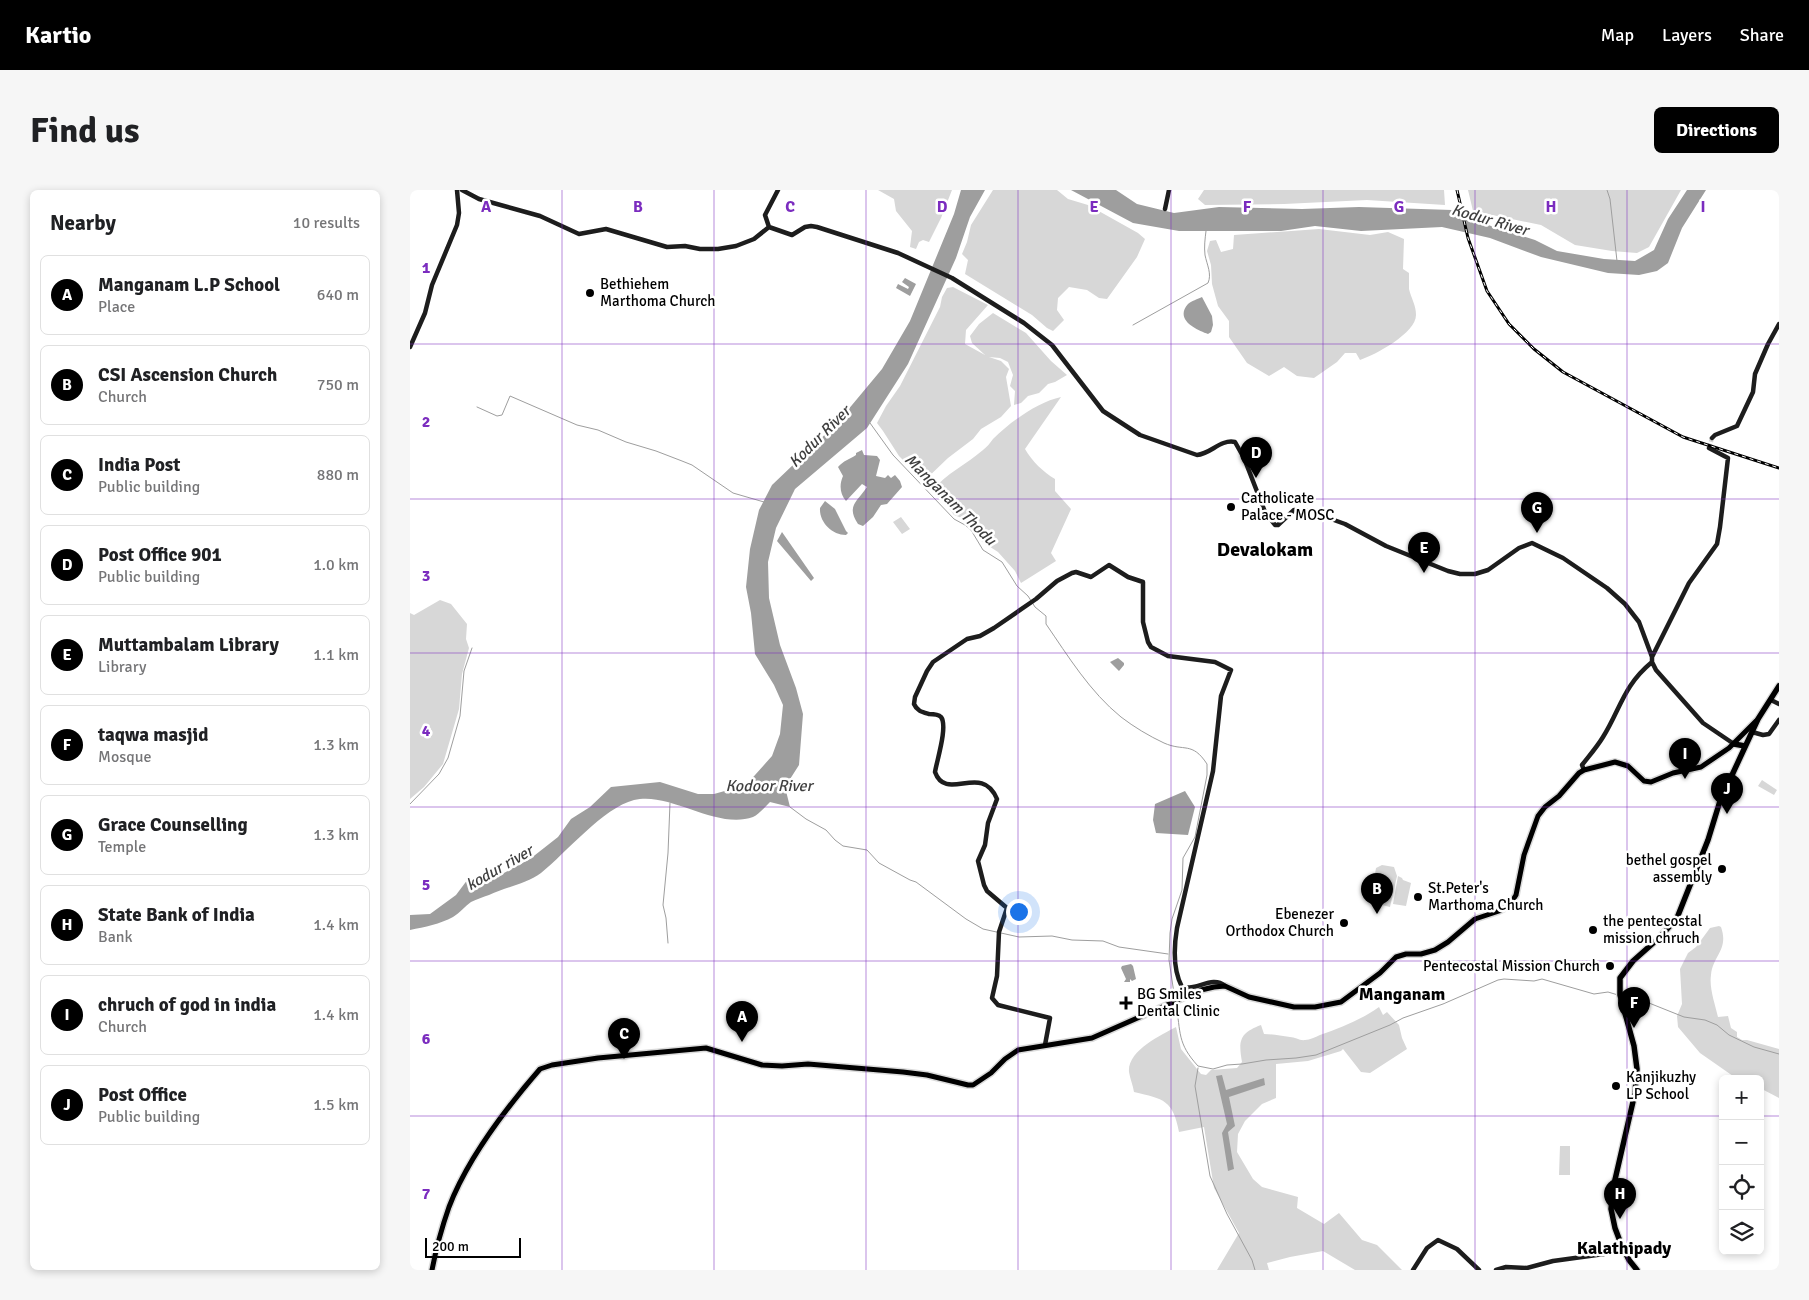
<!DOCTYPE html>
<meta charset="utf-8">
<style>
body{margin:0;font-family:Signika,sans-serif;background:#f6f6f6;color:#202124}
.controls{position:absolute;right:15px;bottom:15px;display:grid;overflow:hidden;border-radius:8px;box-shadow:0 2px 8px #0003}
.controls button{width:45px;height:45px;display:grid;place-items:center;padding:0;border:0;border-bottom:1px solid #e0e0e0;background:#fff;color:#202124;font:25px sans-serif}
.scale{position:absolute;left:15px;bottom:12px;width:96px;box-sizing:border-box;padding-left:5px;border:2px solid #000;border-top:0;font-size:14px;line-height:18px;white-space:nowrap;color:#000;-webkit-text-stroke:4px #fff;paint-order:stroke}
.you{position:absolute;left:608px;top:721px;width:18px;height:18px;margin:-12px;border:4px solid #fff;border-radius:50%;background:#1a73e8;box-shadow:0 0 0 8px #1a73e833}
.badge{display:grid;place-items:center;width:32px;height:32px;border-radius:50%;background:#000;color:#fff;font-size:16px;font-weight:700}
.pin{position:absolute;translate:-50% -41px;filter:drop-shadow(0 1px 2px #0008)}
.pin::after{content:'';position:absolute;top:26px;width:18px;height:15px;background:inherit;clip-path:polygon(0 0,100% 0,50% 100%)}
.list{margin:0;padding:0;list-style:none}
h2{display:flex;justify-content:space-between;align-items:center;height:65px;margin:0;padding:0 20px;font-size:21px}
h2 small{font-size:16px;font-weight:400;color:#757577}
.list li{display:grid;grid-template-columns:32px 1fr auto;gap:15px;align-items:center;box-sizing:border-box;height:80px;margin:0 10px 10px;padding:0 10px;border:1px solid #e0e0e0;border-radius:8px}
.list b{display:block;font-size:19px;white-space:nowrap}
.list p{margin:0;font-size:16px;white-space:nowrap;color:#757577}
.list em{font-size:16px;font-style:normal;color:#757577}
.icon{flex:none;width:28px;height:28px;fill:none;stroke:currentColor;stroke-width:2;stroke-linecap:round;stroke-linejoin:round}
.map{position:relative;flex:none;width:1369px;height:1080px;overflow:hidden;border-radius:8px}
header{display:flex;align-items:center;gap:30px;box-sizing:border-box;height:70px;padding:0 25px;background:#000;color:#fff}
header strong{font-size:24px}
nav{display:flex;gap:28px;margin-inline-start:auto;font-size:18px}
.intro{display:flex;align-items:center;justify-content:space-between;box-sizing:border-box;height:120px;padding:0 30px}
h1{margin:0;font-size:35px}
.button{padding:12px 22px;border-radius:8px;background:#000;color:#fff;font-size:18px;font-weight:700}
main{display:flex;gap:30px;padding:0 30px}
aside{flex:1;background:#fff;border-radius:8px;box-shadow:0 2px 8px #0003}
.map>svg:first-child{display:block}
.green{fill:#d7d7d7}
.water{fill:#9e9e9e}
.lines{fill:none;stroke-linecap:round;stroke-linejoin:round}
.stream{stroke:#9e9e9e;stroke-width:1}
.secondary-tunnel{stroke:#d9d9d9;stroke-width:4.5;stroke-dasharray:4.5 2;stroke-linecap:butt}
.primary-casing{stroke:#dbdbdb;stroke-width:8}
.highway-casing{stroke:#dbdbdb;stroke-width:8}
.secondary{stroke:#1d1d1d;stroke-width:4.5}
.primary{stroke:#000;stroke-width:5}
.highway{stroke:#000;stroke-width:5.5}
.rail-casing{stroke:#000;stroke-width:3}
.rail{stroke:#fff;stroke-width:1;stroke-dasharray:4;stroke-linecap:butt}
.grid{fill:none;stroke:#7b2cbf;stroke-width:1;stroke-opacity:0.55}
.poi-dot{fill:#000;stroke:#fff;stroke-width:2}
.labels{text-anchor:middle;stroke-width:5;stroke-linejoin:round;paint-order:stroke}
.poi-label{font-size:15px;fill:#000;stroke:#fff;text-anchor:start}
.water-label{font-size:16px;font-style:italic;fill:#3f3f3f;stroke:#fff}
.quarter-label{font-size:18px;font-weight:bold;fill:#000;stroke:#fff}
.district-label{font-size:20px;font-weight:bold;fill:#000;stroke:#fff}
.grid-label{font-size:16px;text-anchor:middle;font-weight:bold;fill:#7b2cbf;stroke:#fff;stroke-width:5;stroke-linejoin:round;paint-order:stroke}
</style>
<header>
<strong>Kartio</strong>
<nav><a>Map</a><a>Layers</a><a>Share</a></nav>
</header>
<div class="intro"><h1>Find us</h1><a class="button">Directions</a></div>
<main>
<aside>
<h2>Nearby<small>10 results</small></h2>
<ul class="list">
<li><span class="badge">A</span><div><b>Manganam L.P School</b><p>Place</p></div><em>640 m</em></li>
<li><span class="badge">B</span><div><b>CSI Ascension Church</b><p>Church</p></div><em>750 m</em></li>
<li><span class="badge">C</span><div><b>India Post</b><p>Public building</p></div><em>880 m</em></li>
<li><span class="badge">D</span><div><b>Post Office 901</b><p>Public building</p></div><em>1.0 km</em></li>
<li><span class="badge">E</span><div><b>Muttambalam Library</b><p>Library</p></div><em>1.1 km</em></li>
<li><span class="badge">F</span><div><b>taqwa masjid</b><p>Mosque</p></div><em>1.3 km</em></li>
<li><span class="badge">G</span><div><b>Grace Counselling</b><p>Temple</p></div><em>1.3 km</em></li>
<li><span class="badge">H</span><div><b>State Bank of India</b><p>Bank</p></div><em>1.4 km</em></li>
<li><span class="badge">I</span><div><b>chruch of god in india</b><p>Church</p></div><em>1.4 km</em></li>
<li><span class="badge">J</span><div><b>Post Office</b><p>Public building</p></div><em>1.5 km</em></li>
</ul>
</aside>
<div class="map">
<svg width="1369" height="1080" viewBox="0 0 1369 1080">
<rect width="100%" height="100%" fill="#fff"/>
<path class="green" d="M468 0H542L531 28 519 52 513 50 509 52 506 59 500 57 502 41 486 21 484 9Z
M583 0H647L658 9 678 15 728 43 735 49 727 67 697 109 689 108 677 100 659 97 648 108 647 120 654 130 643 141 637 138 622 125 555 84 558 70 552 64 557 52 561 35Z
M794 0H1034L1035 15 957 10 874 14 795 15 788 9Z
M1058 0H1271L1239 57 1227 63 1202 61 1165 55 1131 35 1063 21Z
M909 39 960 45 978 42 994 49 993 79 999 83C999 88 999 94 999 99 1001 108 1006 115 1006 125 1006 143 965 165 950 170L946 163H935L927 172 904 188 887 186 874 177 859 186 837 173 819 147V131L808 116 802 94 801 75 797 61 800 51 806 50 811 62 823 59 824 45Z
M543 97 578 115 556 140 555 154 575 165 562 153 560 146 569 134 583 123 616 143 641 171 657 185 645 192 638 194 629 203 618 206 611 213 604 215 605 201 600 196 603 185 598 172 590 168 579 167 591 171 599 179 596 187 601 216 591 227 571 239 563 249 538 268 514 291 489 266 473 241 467 233 476 216 490 196 530 117 532 107 537 98Z
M651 207 615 259C622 271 633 282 645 289V301L661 319 641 363 646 371 611 393 605 381 588 362 571 351 562 332 544 325 531 308 522 301C535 284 557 274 573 260 577 257 580 253 583 249 600 232 628 212 651 207Z
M491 327 500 339 492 344 483 332Z
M30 410 41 414 57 434 56 449 59 458 52 484 49 519 33 574 14 597 0 609V423L4 425Z
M1352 590 1367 600 1364 605 1348 596Z
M972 675 984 677 987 686 980 717 960 712 966 678Z
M988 686 992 688 993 690 1001 693 996 716 983 714Z
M1309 736 1311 737C1319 760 1303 765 1301 785 1299 798 1305 814 1308 827L1318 826 1321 838 1327 842V847L1332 850H1337L1369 859V908L1350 898V889H1331L1327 885 1323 886 1290 863 1268 837 1267 826 1272 814 1270 779 1278 763 1286 757 1300 738Z
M969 817 973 825 977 822 989 835 992 848 997 859 960 883 951 882 933 859 931 861 898 871 866 874V908L852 914 835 931 828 944 827 962 843 989 852 997 888 1007 887 1018 914 1034 929 1023 952 1050 967 1055 992 1080H945L913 1061 880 1067 857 1073 859 1080H807L829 1043 804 998 794 937 769 942C763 910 754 909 724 902 723 895 720 889 719 882 717 861 751 845 766 837L771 859 791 884 796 885 801 880 827 878 832 872C828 850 830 843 851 835L854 844C863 844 871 846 880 847 885 847 890 851 895 850 900 850 905 847 910 845 930 838 951 830 969 817Z
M1150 956H1160V985H1149Z"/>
<path class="water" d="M551 0H575L560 27 546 68 498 174 457 238 385 299 366 338 358 372 359 408 370 455 386 498 393 524 389 575 375 597 380 617 360 612C355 617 349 624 343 627 306 640 260 601 224 610 193 618 157 662 131 683 116 694 96 697 79 705 73 707 67 709 61 712 55 716 50 723 43 727 30 734 15 737 0 740V725L20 724 46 705 58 689 81 690 120 669 148 647 161 629 180 617 201 597 250 592 288 604H304L336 595 362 566 370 544 373 515 364 495 345 464 341 423 336 397 340 359 349 320 362 295 427 233 472 179 500 131 544 24Z
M661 0H706L727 14 764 23 809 17 892 19 949 17 1042 20 1078 35 1125 50 1147 61 1194 69 1225 71 1244 60 1258 29 1277 0H1296L1272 38 1258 73 1247 81 1229 85 1198 83 1131 67 1080 48 1032 37 951 41 905 36 871 41H769L723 33Z
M495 88 506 94 500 106 486 98 488 94 498 99 499 97 492 92Z
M792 107 802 126 803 135 801 142 798 144C787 140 764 130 778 114 781 111 788 109 792 107Z
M452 260 454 265 467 266 470 270 466 286 475 288 478 285 481 288 485 285 490 291 492 297 477 314 471 315 463 327 453 336 448 334C436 316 447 312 457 297L452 294 436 311C430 304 429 295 433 286L428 277C433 271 440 269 446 265V263Z
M415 311 425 319 436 341 438 343 436 345C422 345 409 332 410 318Z
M372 342 404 388 401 391 367 351Z
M708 468 714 473V475L709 481 700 472Z
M775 601 785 617 778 645 746 643 743 630 745 614Z
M721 774 723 776 726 789 722 791 720 789V792H714L716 789 711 778 712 776Z
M812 885 816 900 854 888 855 895 819 907 825 936 818 942 824 979 818 981 812 943 817 934 806 886Z"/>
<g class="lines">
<path class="stream" d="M1197 0 1200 9 1207 71
M723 135 798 93C802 84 797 75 795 65 794 57 795 49 796 41
M67 217 87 226 92 225 100 206 167 235 188 240 216 252 246 261 272 271 282 275 323 303 354 312
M460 233 483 265 544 329 555 335 561 340 573 360 592 372 607 396 618 406 625 417 636 426V434C658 466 680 502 711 527 724 537 739 546 754 553 774 562 782 551 797 574V585L785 647 773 668 772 700 762 729 760 743 759 770 765 810
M0 614 29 584 38 568 50 526 54 481 62 458
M380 617 396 629 416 640 425 650 433 656 457 660 469 673 500 690 506 692 556 729 573 739 609 747 642 746 662 750 693 751 709 757 758 764
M258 753 256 728 253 715 258 663 260 613
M1214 807 1239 813 1274 827 1295 830 1307 835 1319 845 1344 857 1369 864
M766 814C771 843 767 853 788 876L803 879 817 875 832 874 856 870 886 868 906 865 980 835 993 828 1033 814 1088 790 1094 789 1124 791 1132 789 1184 804 1198 802 1208 805
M788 878 785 896 800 986 817 1024 842 1070 845 1080"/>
<path class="secondary-tunnel" d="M1299 258 1302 248"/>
<g class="primary-casing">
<path id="primary" d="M22 1080C26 1059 32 1037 39 1017 57 970 97 917 130 879L142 875 188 868 296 858 352 875 372 876 398 874 493 882 517 885 558 895H563L581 883 595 869 608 860 682 848 791 800 804 797 815 796 839 807 884 817H905L931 812 970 783 986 767 996 764H1011L1025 760 1038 752 1065 729 1089 721 1099 716 1106 705 1114 665 1128 626 1135 617 1149 606 1169 583 1174 580 1205 572 1218 576 1234 591 1241 592 1263 583 1291 577 1319 558 1346 531"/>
</g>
<g class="highway-casing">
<path id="highway" d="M1324 554 1335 556
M1227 1080 1219 1070 1211 1054 1205 1038 1201 1019 1204 994 1225 903 1227 879 1224 856 1210 805V788L1223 771 1250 747 1267 728 1298 650 1310 611 1348 529 1369 496"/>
</g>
<path class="secondary" d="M52 0 69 9 130 26 169 44 196 39 257 57 275 56 290 59H308L326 56 344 49 359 37 382 45 395 37 401 36 407 37 488 63 542 88 614 133 642 155 693 221 730 245 787 265C801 264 810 249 825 252L834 268 855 322 865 335H868L884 320 899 321 935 334 976 356 1038 381 1050 384H1065L1078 380 1109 358 1122 353 1153 368 1197 398 1215 414 1229 432 1242 467V472L1246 480 1293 533 1324 554
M755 19 759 0
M359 37 355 25 368 0
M0 157 15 123 22 95 47 35 49 23 47 0
M1302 248 1305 245 1327 236 1343 202 1345 184 1358 154 1369 134
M1242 467 1279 393 1307 354 1310 337 1318 268 1299 258
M1361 510 1369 514
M1342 542 1353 545 1359 544 1369 530
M1174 580 1172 575C1179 566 1187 557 1193 547 1211 518 1213 496 1242 472
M635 855 640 828 588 815 582 808 587 786 589 742 597 718 577 701 574 695 568 671 575 655 578 633 587 609C572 572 536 613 525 582 527 570 538 536 531 527 528 524 523 524 519 524 512 522 507 521 504 514L505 507 517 481 523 472 557 449 570 446 584 438 626 409 647 391 662 383 666 382 681 387 699 375 718 387 733 392V432L738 452 741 457 758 466 805 472 821 480 811 506 803 581 767 738C764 756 763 780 772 797 787 801 802 785 815 796
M1003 1080 1017 1058 1028 1050 1047 1059 1069 1080
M1086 1080 1096 1077 1117 1078 1143 1071 1194 1064 1213 1058"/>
<use href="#primary" class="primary"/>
<use href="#highway" class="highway"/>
<g class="rail-casing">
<path id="rail" d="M1047 0 1058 48 1077 101 1099 134 1124 159 1153 182 1273 247 1369 278"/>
</g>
<use href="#rail" class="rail"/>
</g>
<path class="grid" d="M152 0V1080M304 0V1080M456 0V1080M608 0V1080M761 0V1080M913 0V1080M1065 0V1080M1217 0V1080M0 154H1369M0 309H1369M0 463H1369M0 617H1369M0 771H1369M0 926H1313M1350 926H1369"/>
<g class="poi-dot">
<circle cx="180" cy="103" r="5"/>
<circle cx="821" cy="317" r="5"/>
<circle cx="1312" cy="679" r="5"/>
<circle cx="1008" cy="707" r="5"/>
<circle cx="934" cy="733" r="5"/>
<circle cx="1183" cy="740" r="5"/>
<circle cx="1200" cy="776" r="5"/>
<path d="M713.5 805.5h5v5h5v5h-5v5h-5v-5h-5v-5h5z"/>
<circle cx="1206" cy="896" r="5"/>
</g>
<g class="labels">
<g class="poi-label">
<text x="190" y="99">Bethiehem<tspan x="190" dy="17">Marthoma Church</tspan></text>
<text x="831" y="313">Catholicate<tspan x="831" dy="17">Palace - MOSC</tspan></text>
<text x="1302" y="675" text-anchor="end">bethel gospel<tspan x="1302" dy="17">assembly</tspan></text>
<text x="1018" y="703">St.Peter's<tspan x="1018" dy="17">Marthoma Church</tspan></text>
<text x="924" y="729" text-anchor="end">Ebenezer<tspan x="924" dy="17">Orthodox Church</tspan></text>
<text x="1193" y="736">the pentecostal<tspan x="1193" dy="17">mission chruch</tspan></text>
<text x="1190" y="781" text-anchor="end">Pentecostal Mission Church</text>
<text x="727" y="809">BG Smiles<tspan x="727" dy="17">Dental Clinic</tspan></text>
<text x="1216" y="892">Kanjikuzhy<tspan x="1216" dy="17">LP School</tspan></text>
</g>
<g class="water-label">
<text transform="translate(1080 29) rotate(16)" y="6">Kodur River</text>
<text transform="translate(409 246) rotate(-45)" y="6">Kodur River</text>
<text transform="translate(541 309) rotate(45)" y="6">Manganam Thodu</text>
<text x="359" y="601">Kodoor River</text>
<text transform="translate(89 677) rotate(-30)" y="6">kodur river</text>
</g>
<g class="quarter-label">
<text x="992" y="810">Manganam</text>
<text x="1214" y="1064">Kalathipady</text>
</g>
<g class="district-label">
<text x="855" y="366">Devalokam</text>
</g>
</g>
<g class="grid-label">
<text x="76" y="22">A</text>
<text x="228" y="22">B</text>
<text x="380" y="22">C</text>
<text x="532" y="22">D</text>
<text x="684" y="22">E</text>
<text x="837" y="22">F</text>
<text x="989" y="22">G</text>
<text x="1141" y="22">H</text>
<text x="1293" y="22">I</text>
<text x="16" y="83">1</text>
<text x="16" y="237">2</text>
<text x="16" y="391">3</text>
<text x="16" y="546">4</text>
<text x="16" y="700">5</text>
<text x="16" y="854">6</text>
<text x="16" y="1009">7</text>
</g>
</svg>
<div class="controls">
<button>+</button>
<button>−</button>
<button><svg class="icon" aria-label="locate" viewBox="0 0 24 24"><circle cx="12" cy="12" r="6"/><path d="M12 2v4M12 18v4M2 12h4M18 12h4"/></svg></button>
<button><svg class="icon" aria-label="layers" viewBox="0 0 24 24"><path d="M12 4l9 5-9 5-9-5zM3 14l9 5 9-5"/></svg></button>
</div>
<div class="scale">200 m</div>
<div class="you"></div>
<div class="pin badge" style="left:332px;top:852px">A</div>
<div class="pin badge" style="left:967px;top:724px">B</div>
<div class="pin badge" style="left:214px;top:869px">C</div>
<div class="pin badge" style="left:846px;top:288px">D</div>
<div class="pin badge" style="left:1014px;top:383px">E</div>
<div class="pin badge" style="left:1224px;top:838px">F</div>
<div class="pin badge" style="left:1127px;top:343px">G</div>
<div class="pin badge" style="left:1210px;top:1029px">H</div>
<div class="pin badge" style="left:1275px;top:589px">I</div>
<div class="pin badge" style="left:1317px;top:624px">J</div>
</div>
</main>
